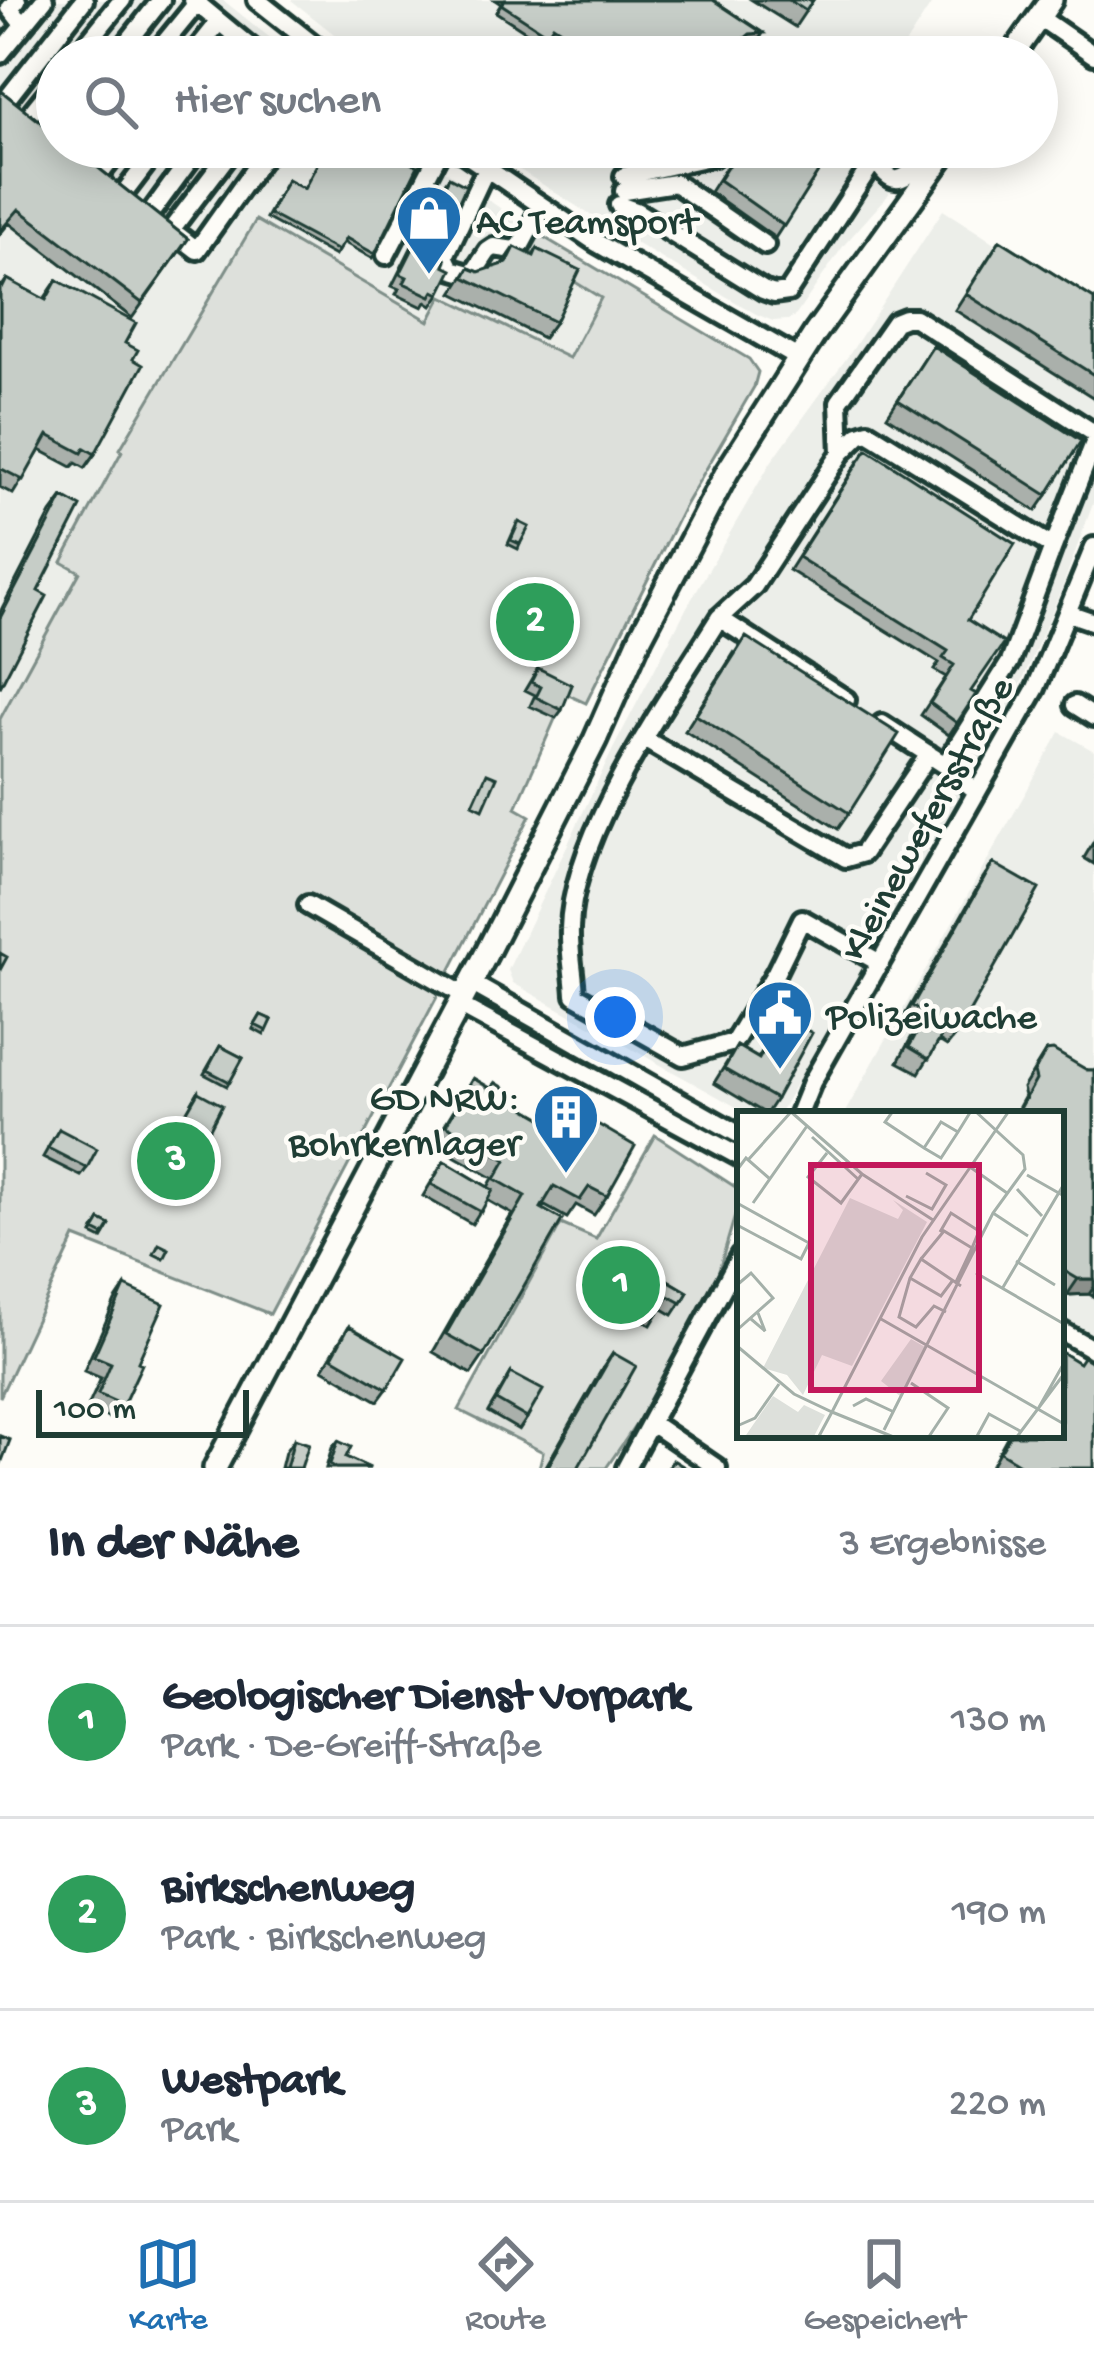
<!DOCTYPE html>
<html lang="de">
<meta charset="utf-8">
<style>
body{margin:0;font-family:"Gochi Hand",sans-serif;background:#f6f6f7;color:#1f2937}
.scale{position:absolute;left:36px;bottom:30px;width:213px;box-sizing:border-box;padding-left:12px;border:6px solid #1f3d34;border-top:0;font-size:33px;line-height:42px;white-space:nowrap;color:#1f3d34;-webkit-text-stroke:9px #fdfcf7;paint-order:stroke}
.you{position:absolute;left:615px;top:1017px;width:42px;height:42px;margin:-30px;border:9px solid #fff;border-radius:50%;background:#1a73e8;box-shadow:0 0 0 18px #1a73e833}
.badge{display:grid;place-items:center;width:78px;height:78px;border-radius:50%;background:#1f6fb2;color:#fff;font-size:39px;font-weight:700}
.pin{position:absolute;translate:-50% -50%;border:6px solid #fff;box-shadow:0 3px 12px #0006}
.list{margin:0;padding:0;list-style:none}
h2{display:flex;justify-content:space-between;align-items:center;height:156px;margin:0;padding:0 48px;font-size:51px}
h2 small{font-size:39px;font-weight:400;color:#747a83}
.list li{display:grid;grid-template-columns:78px 1fr auto;gap:36px;align-items:center;box-sizing:border-box;height:192px;padding:0 48px;border-top:3px solid #e0e1e3}
.list b{display:block;font-size:45px;white-space:nowrap}
.list p{margin:0;font-size:39px;white-space:nowrap;color:#747a83}
.list em{font-size:39px;font-style:normal;color:#747a83}
.icon{flex:none;width:66px;height:66px;fill:none;stroke:currentColor;stroke-width:2;stroke-linecap:round;stroke-linejoin:round}
.map{position:relative;flex:none;width:1094px;height:1468px;overflow:hidden}
.search{position:absolute;background:#fff;box-shadow:0 6px 30px #0003;left:36px;right:36px;top:36px;height:132px;display:flex;align-items:center;gap:30px;box-sizing:border-box;padding:0 42px;border-radius:66px;color:#747a83;font-size:45px}
.sheet{height:732px;background:#fff}
nav{display:flex;justify-content:space-around;align-items:center;box-sizing:border-box;height:168px;border-top:3px solid #e0e1e3;background:#fff;font-size:33px;color:#747a83}
nav a{display:grid;justify-items:center;gap:6px}
nav .on{color:#1f6fb2}
.map>svg:first-child{display:block}
.built{fill:#eceee9}
.green{fill:#dde0db;stroke:#7e8e88;stroke-width:3}
.lines{fill:none;stroke-linecap:round;stroke-linejoin:round}
.minor-casing{stroke:#1f3d34;stroke-width:26}
.major-casing{stroke:#1f3d34;stroke-width:30}
.minor{stroke:#fdfcf7;stroke-width:16}
.major{stroke:#fdfcf7;stroke-width:21}
.wall{fill:#aab0ab;stroke:#1f3d34;stroke-width:3}
.shaded-wall{fill:#8b908b;stroke:#1f3d34;stroke-width:3}
.building{fill:#c6cdc7;stroke:#1f3d34;stroke-width:3}
.labels{text-anchor:middle;stroke-width:9;stroke-linejoin:round;paint-order:stroke}
.poi-label{font-size:39px;fill:#1f3d34;stroke:#fdfcf7;text-anchor:start}
.street-label{font-size:39px;fill:#1f3d34;stroke:#fdfcf7}
.inset-road{fill:none;stroke:#a4b0a9;stroke-width:3}
.view{fill:#c2185b;fill-opacity:0.15;stroke:#c2185b;stroke-width:6}
.inset-edge{fill:none;stroke:#1f3d34;stroke-width:6}
</style>
<div class="map">
<svg width="1094" height="1468" viewBox="0 0 1094 1468">
<rect width="100%" height="100%" fill="#fdfcf7"/>
<filter id="ink" filterUnits="userSpaceOnUse"><feTurbulence type="fractalNoise" baseFrequency=".00833" numOctaves="2"/><feDisplacementMap in="SourceGraphic" scale="24" xChannelSelector="R" yChannelSelector="G"/><feConvolveMatrix kernelMatrix="1 2 1 2 8 2 1 2 1" color-interpolation-filters="sRGB"/></filter>
<g filter="url(#ink)">
<path class="built" d="M0 0H223L294 57H57V147H411L535 232 533 256 602 298 569 358 443 296 429 322 255 221 120 448 122 450 62 561 81 572 0 719Z
M291 0H934L897 57H363Z
M484 147H923L885 199 844 245 796 315 788 320 773 321 756 314 620 234Z
M943 210 1094 307V501L1062 588 1018 691 779 1114H749L513 983 508 970 614 747 687 607 771 462 851 352Z
M1060 732 1094 751V1341L1061 1323V1114H844Z"/>
<path class="green" d="M256 220 429 321 442 296 569 358 601 298 533 256 529 247 535 232 749 359 758 372 754 387 684 507 586 703 566 694 516 808 530 816 447 977 312 897 303 912 439 993 270 1314 75 1237 0 1397V719L80 572 62 562 122 451 120 449Z
M655 1135 740 1190V1199L701 1330 606 1468H539L543 1452 459 1410 561 1224 596 1239Z"/>
<g class="lines">
<g class="minor-casing">
<path id="minor" d="M17 0 10 8 23 25
M193 0 262 57
M257 0 329 57
M1039 17 1094 55
M750 53 757 57
M0 54 44 0
M76 57 122 0
M116 57 161 0
M153 57 197 3
M191 57 219 22
M228 57 241 40
M6 100 84 0
M28 117 57 81
M455 147 597 243 798 358
M875 159C892 186 899 184 921 164 928 156 938 153 948 148
M486 169 445 256 451 269 472 275 488 251 494 247 514 250 521 245 542 206
M100 174 121 147
M624 176 714 156 720 147
M624 191 675 183 765 245
M124 193 159 147
M619 205 636 211 763 290 774 294 788 292 875 159 877 147
M150 214 199 147
M170 229 197 250 270 147
M171 230 234 147
M386 255 442 147
M841 453 839 402 895 322 905 318H915L1094 433
M1053 547 1094 443
M1068 613 1094 622
M719 618 754 586 841 453 859 435 868 432 1053 547 1010 662 945 765
M846 700 719 618C669 699 572 833 570 929 569 951 574 973 575 995L683 1056 734 1042 776 972 802 919 880 963
M1075 705 1094 717
M882 724 945 765 977 792
M644 739 846 858 863 853 929 754
M308 905 464 995
M471 983 740 1135
M459 1005 740 1157
M799 1114 812 1082 1036 688 1094 547
M1061 1331 1094 1350
M651 1423 717 1468
M626 1468 740 1256"/>
</g>
<g class="major-casing">
<path id="major" d="M1011 57 1051 0
M215 1468 483 960 595 740 641 636 727 472 816 332 949 147"/>
</g>
<use href="#minor" class="minor"/>
<use href="#major" class="major"/>
</g>
<path class="wall" d="M495 0H713L763 33 758 41 744 42 743 46 748 57H584L547 34 542 42 496 12 501 4Z
M752 0H813L795 27Z
M0 90 188 239 132 318 9 223 0 234Z
M739 147H834L775 238 710 192Z
M392 152 375 254 372 258 343 242 335 256 266 218 287 180 303 189Z
M449 177 437 249 444 266 440 294 432 306 426 302 423 307 396 294 399 289 392 286 441 188Z
M1000 240 1094 299V398L955 310Z
M515 247 533 256 537 249 555 322 543 338 453 293 469 268 479 272 503 264Z
M7 279 44 299 57 280 125 343 95 454 85 468 76 463 72 467 40 450 13 494 0 487V285L2 286Z
M933 346 1047 495 1036 511 887 416Z
M858 462 968 620 971 691 976 694 949 735 921 715 946 677 934 670 939 663 789 570Z
M63 497 38 591 0 687V612L51 513Z
M516 526 520 544 518 549 508 544Z
M734 653 849 813 838 829 685 731Z
M538 668 562 710 556 718 530 706 535 695 525 690Z
M1094 841V864L1084 858Z
M993 863 958 1032 947 1046 939 1041 919 1073 898 1062 916 1029 902 1020 983 878Z
M261 1015 272 1020 264 1035 253 1029Z
M783 1016 776 1099 766 1114 714 1083 737 1046 758 1058Z
M220 1046 243 1058 227 1086 204 1074Z
M1046 1051 1087 1070H1094V1297L1089 1294 1067 1295 1061 1292V1114H1015L1025 1096 1023 1088Z
M473 1078 548 1121 560 1102 607 1196 594 1215 576 1205 567 1218 543 1205 484 1355 471 1374 433 1352 512 1214 487 1200 472 1224 423 1196 444 1161 488 1187 493 1178 433 1144Z
M198 1092 205 1138 202 1142 199 1140 171 1189 149 1177Z
M59 1129 87 1168 81 1176 43 1157Z
M100 1220 110 1225 102 1239 92 1234Z
M644 1266 688 1292 673 1315 661 1308 651 1325 632 1314 642 1297 629 1290Z
M125 1286 138 1362 123 1405 113 1420 87 1409 101 1378 84 1371 115 1301Z
M349 1326 387 1389 378 1401 323 1369Z
M613 1353 578 1468H545L602 1369Z
M511 1373 527 1418 519 1430 488 1412Z
M1008 1435H1061L1094 1468H990Z
M294 1439 301 1468H281L285 1452Z
M338 1441 346 1457 370 1468H326L332 1448Z"/>
<path class="shaded-wall" d="M763 33 758 41 745 42V38L750 34Z
M660 147H665L661 153 631 161 636 154Z
M1078 1279H1094V1287L1089 1294 1067 1295Z"/>
<path class="building" d="M505 0H713L763 33 750 34 745 38 743 46 748 57H602L553 25 547 34 501 4Z
M789 0H813L806 11Z
M0 90 57 135V147H72L188 239 142 303 19 209 0 231Z
M326 147H391L394 149 392 152 418 166 375 254 346 238 338 251 269 214 287 180 304 189Z
M646 147H660L636 154V151Z
M740 147H834L784 226 719 180Z
M449 177 466 186 437 249 442 251 446 261 444 266 452 270 440 294 434 291 431 296 404 283 407 277 400 274Z
M1000 240 1094 299V375L966 294Z
M515 247 534 256 537 249 580 270 555 322 464 277 469 268 479 272 507 263Z
M7 279 46 300 57 280 136 323 125 343 138 350 133 359 143 365 95 454 85 448 82 453 48 435 23 480 0 468V285L3 287Z
M933 346 1081 441 1047 495 898 400Z
M867 449 1015 544 968 620 1004 643 971 691 976 694 957 723 930 703 954 665 943 658 948 651 798 557Z
M63 497 81 507 38 591 47 596 0 687V618Z
M519 522 529 527 520 544 511 540Z
M746 637 899 734 849 813 696 715Z
M538 668 572 685 562 710 536 697 541 687 531 682Z
M487 773 497 777 483 809 473 804Z
M993 863 1039 889 958 1032 947 1026 929 1059 909 1047 927 1014 912 1006Z
M0 953 7 957 0 970Z
M261 1015 272 1020 267 1031 255 1025Z
M783 1016 812 1033 776 1099 724 1069 737 1046 759 1059Z
M220 1046 243 1058 230 1082 207 1070Z
M1053 1050 1087 1070H1094V1279H1078L1061 1269V1114H1017L1036 1080 1034 1072 1046 1051Z
M473 1078 491 1089 495 1082 506 1089 502 1095 549 1122 560 1102 635 1146 607 1196 589 1187 580 1200 554 1186 541 1208 562 1220 484 1355 446 1334 525 1196 495 1179 506 1160 446 1125Z
M198 1092 222 1105 205 1138 201 1136 174 1185 151 1173Z
M59 1129 97 1149 87 1168 48 1148Z
M444 1161 493 1190 481 1212 431 1184Z
M100 1220 110 1225 104 1235 94 1230Z
M159 1244 169 1249 164 1259 154 1254Z
M644 1266 688 1292 682 1303 669 1296 659 1312 640 1302 650 1285 637 1277Z
M125 1286 164 1304 138 1362 142 1364 123 1405 98 1394 111 1363 94 1356Z
M349 1326 405 1358 387 1389 332 1357Z
M1061 1352 1079 1363 1083 1357 1094 1363V1468H1026L1000 1452 1010 1435H1061Z
M613 1353 636 1366 578 1468H547Z
M511 1373 543 1390 527 1418 496 1400Z
M0 1436 10 1440 0 1466Z
M294 1439 309 1444 301 1468H286Z
M338 1441 351 1447 346 1457 370 1468H336L330 1464Z
M673 1460 686 1468H668Z"/>
</g>
<defs>
<g id="shop-pin" transform="scale(3.45)"><path d="M0 17L-7.5 6A9.5 9.5 0 1 1 7.5 6Z" fill="#1f6fb2" stroke="#fdfcf7"/><path d="M-5-2.5h2.3a2.7 3.5 0 0 1 5.4 0H5L5.5 6h-11ZM-1.5-2.5h3a1.5 2.3 0 0 0-3 0Z" fill="#fff"/></g>
<g id="civic-pin" transform="scale(3.45)"><path d="M0 17L-7.5 6A9.5 9.5 0 1 1 7.5 6Z" fill="#1f6fb2" stroke="#fdfcf7"/><path d="M-.6-6.5H3V-4.5H.6V-3L4-1V1h2V6H-6V1h2V-1L-.6-3ZM-1.2 2.5V6h2.4V2.5Z" fill="#fff"/></g>
<g id="building-pin" transform="scale(3.45)"><path d="M0 17L-7.5 6A9.5 9.5 0 1 1 7.5 6Z" fill="#1f6fb2" stroke="#fdfcf7"/><path d="M-4-6H4V6H1V3H-1V6H-4ZM-2.5-4.3h1.7v1.8h-1.7ZM.8-4.3h1.7v1.8H.8ZM-2.5-1h1.7V.8h-1.7ZM.8-1h1.7V.8H.8Z" fill="#fff"/></g>
</defs>
<g fill-rule="evenodd">
<use href="#shop-pin" x="429" y="218"/>
<use href="#civic-pin" x="780" y="1013"/>
<use href="#building-pin" x="566" y="1117"/>
</g>
<g class="labels">
<g class="poi-label">
<text x="476" y="232">AC Teamsport</text>
<text x="826" y="1027">Polizeiwache</text>
<text x="520" y="1109" text-anchor="end">GD NRW:<tspan x="520" dy="45">Bohrkernlager</tspan></text>
</g>
<g class="street-label">
<text transform="translate(924 817) rotate(-61)" y="14">Kleinewefersstraße</text>
</g>
</g>
<g transform="translate(737 1111)">
<rect width="327" height="327" fill="#fdfcf7"/>
<path d="M113 87 161 108 166 99 156 89 190 111 115 255 85 244 66 284 50 264 26 257ZM174 228 188 236 163 285 144 270ZM36 285 61 301 67 294 88 304 76 327H7Z" fill="#dde0db"/>
<path class="inset-road" d="M53 0 125 63 196 109M156 0 148 11 187 37 204 11 221 21 234 0M75 26 121 68M187 37 204 47 221 21M90 42 71 66 104 92 125 63M11 49 54 1M233 56 270 82M0 59 9 47 33 68M290 64 327 85M280 78 305 105M169 85 195 98 209 74 189 62M0 92 72 132 64 148 0 114M16 92 70 15M256 102 291 125M203 121 214 102 242 120 235 137M184 148 207 120 235 137 219 171M279 150 318 174M239 162 327 213M173 167 204 185 216 169M0 174 14 162 36 187 0 219M265 178 327 73M209 201 197 195 179 216 162 206 173 167 184 148 224 175M14 208 28 220 21 202M144 208 327 313M0 235 57 283 95 301 185 126 272 0M174 272 211 297 191 327M116 295 129 288 157 301M301 298 327 252M0 315 18 307 42 273M147 319 256 102 288 58 286 44 238 0M81 327 95 301 159 327M239 327 252 303 283 320M279 327 327 263"/>
<path class="view" d="M74 54H242V279H74Z"/>
<rect width="327" height="327" class="inset-edge"/>
</g>
</svg>
<div class="scale">100 m</div>
<div class="you"></div>
<div class="pin badge" style="left:621px;top:1285px;background:#2e9e5b">1</div>
<div class="pin badge" style="left:535px;top:622px;background:#2e9e5b">2</div>
<div class="pin badge" style="left:176px;top:1161px;background:#2e9e5b">3</div>
<div class="search"><svg class="icon" aria-label="search" viewBox="0 0 24 24"><circle cx="10" cy="10" r="6"/><path d="M15 15l6 6"/></svg>Hier suchen</div>
</div>
<section class="sheet">
<h2>In der Nähe<small>3 Ergebnisse</small></h2>
<ul class="list">
<li><span class="badge" style="background:#2e9e5b">1</span><div><b>Geologischer Dienst Vorpark</b><p>Park · De-Greiff-Straße</p></div><em>130 m</em></li>
<li><span class="badge" style="background:#2e9e5b">2</span><div><b>Birkschenweg</b><p>Park · Birkschenweg</p></div><em>190 m</em></li>
<li><span class="badge" style="background:#2e9e5b">3</span><div><b>Westpark</b><p>Park</p></div><em>220 m</em></li>
</ul>
</section>
<nav>
<a class="on"><svg class="icon" aria-label="map" viewBox="0 0 24 24"><path d="M3 6l6-2 6 2 6-2v14l-6 2-6-2-6 2zM9 4v14M15 6v14"/></svg>Karte</a>
<a><svg class="icon" aria-label="directions" viewBox="0 0 24 24"><path d="M12 3l9 9-9 9-9-9zM9 14v-3h6M13 9l2 2-2 2"/></svg>Route</a>
<a><svg class="icon" aria-label="saved" viewBox="0 0 24 24"><path d="M7 4h10v16l-5-4-5 4z"/></svg>Gespeichert</a>
</nav>
